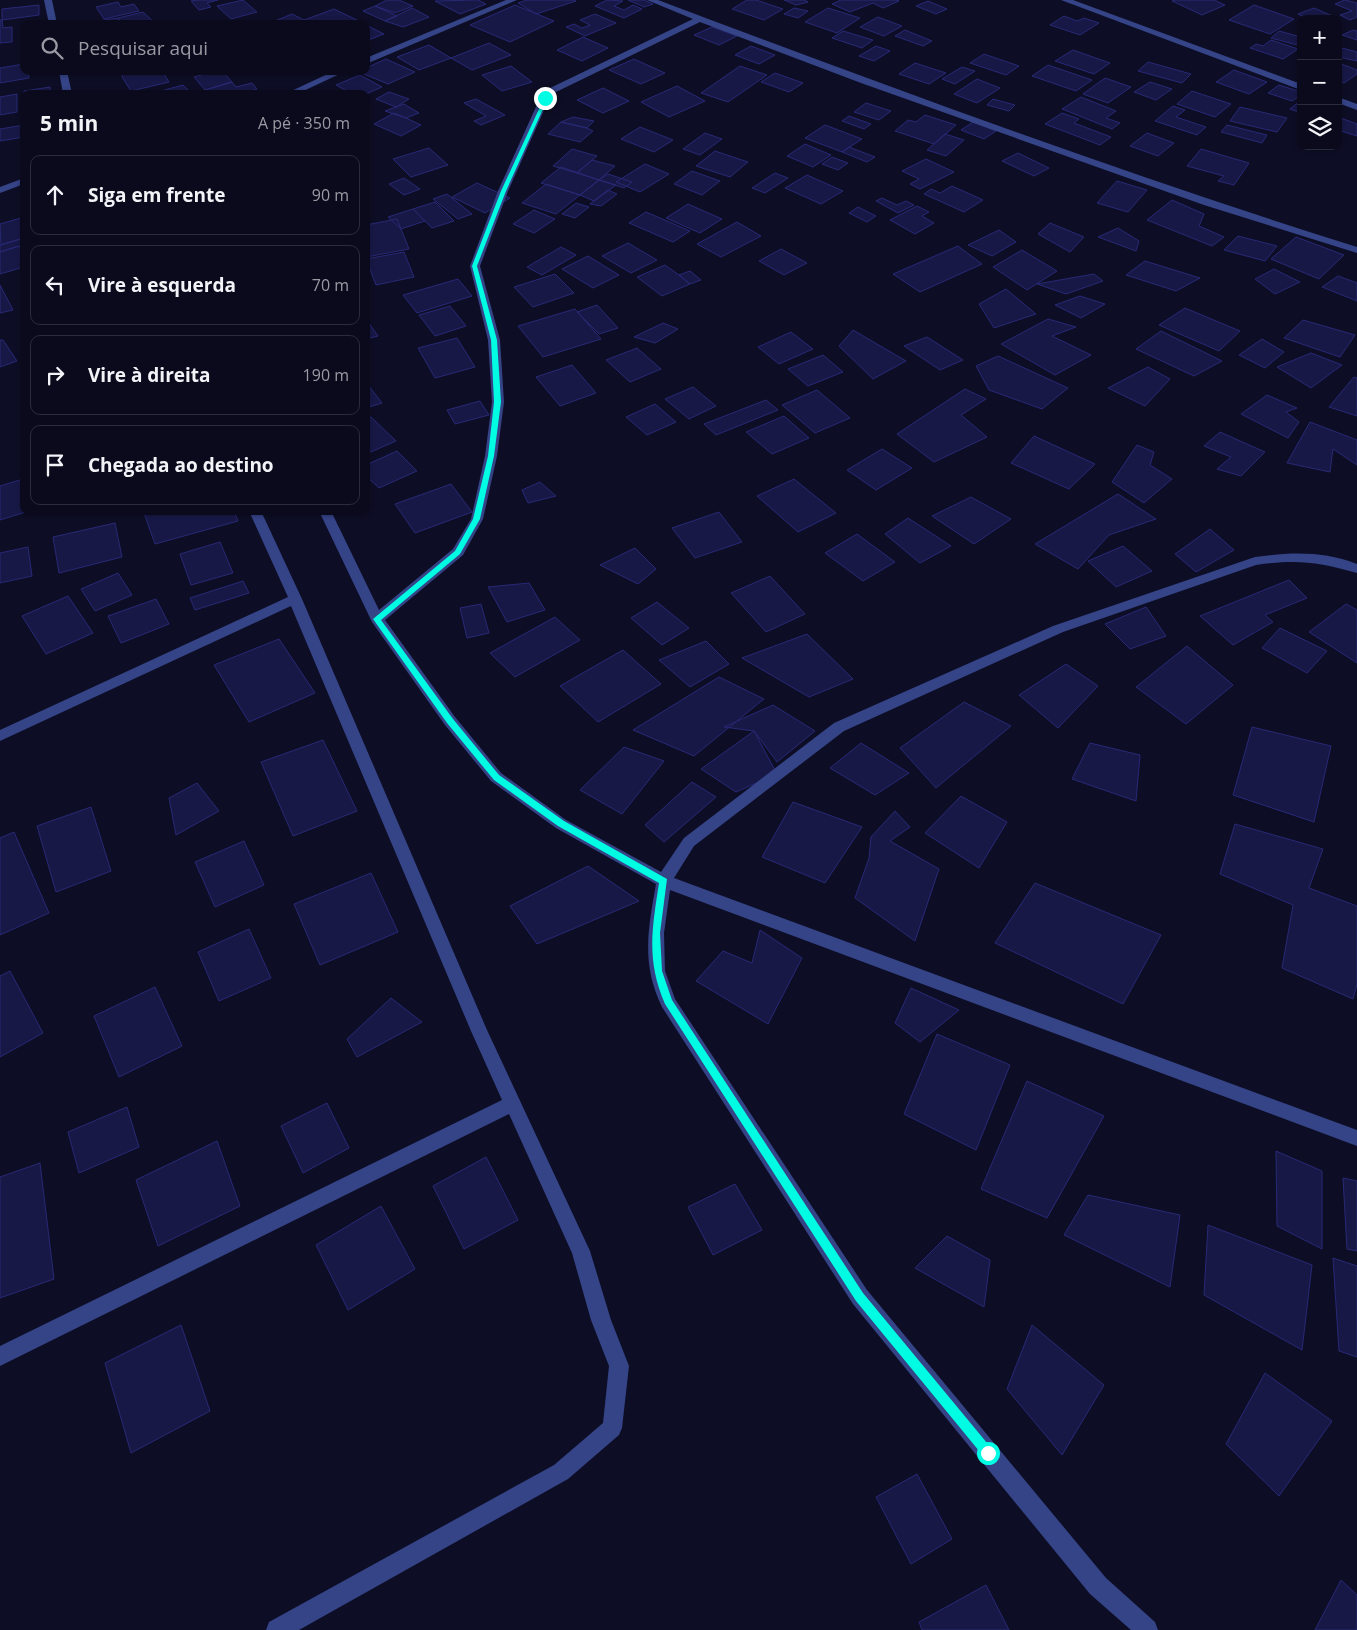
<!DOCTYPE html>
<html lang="pt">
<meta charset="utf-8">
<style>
body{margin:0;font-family:"Open Sans",sans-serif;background:#131325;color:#f1f3f6}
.controls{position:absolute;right:15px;top:15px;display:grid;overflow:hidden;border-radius:10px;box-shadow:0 1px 4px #0004}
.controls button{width:45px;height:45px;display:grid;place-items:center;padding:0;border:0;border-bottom:1px solid #2a2b3b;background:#0a0a1c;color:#f1f3f6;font:25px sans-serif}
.stop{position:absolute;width:15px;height:15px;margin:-11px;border:4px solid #00fce2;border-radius:50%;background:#fff}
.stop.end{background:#00fce2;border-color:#fff;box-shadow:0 1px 5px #0008}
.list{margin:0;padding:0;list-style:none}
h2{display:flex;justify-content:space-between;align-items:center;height:65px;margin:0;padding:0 20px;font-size:21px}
h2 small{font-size:16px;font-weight:400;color:#999aa3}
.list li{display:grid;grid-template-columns:32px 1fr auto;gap:15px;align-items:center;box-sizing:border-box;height:80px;margin:0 10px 10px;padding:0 10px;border:1px solid #2a2b3b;border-radius:10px}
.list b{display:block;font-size:19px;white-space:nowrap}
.list em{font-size:16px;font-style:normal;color:#999aa3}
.icon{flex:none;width:28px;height:28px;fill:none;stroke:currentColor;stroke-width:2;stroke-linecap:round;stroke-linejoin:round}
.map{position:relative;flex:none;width:1357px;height:1630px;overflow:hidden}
.search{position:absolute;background:#0a0a1c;box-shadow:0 1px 4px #0004;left:20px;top:20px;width:350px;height:55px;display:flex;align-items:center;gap:12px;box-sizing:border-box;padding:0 18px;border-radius:10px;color:#999aa3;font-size:19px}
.panel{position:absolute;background:#0a0a1c;box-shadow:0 1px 4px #0004;left:20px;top:90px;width:350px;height:425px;border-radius:10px}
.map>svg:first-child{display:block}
.building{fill:#181847;stroke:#282975}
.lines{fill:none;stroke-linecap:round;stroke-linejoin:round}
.minor{fill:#354387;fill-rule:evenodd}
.route{fill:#00fce2}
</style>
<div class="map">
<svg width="1357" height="1630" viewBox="0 0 1357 1630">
<rect width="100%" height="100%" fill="#0d0e25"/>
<path class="building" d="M197 0H218L207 3 211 7 199 10 191 1Z
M243 0 257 12 231 19 217 6Z
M387 0H399L413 6 395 13 375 6Z
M478 0 486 4 460 14 435 1Z
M527 0H574L576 1 536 14 518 3Z
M607 0 623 1 614 6 624 10 633 5 642 9 624 18 595 6Z
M628 0H644L653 4 644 7Z
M747 0H756L783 9 764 20 732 9Z
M784 0H804L808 2 796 5Z
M841 0H896L899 1 883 8 873 3 850 12 832 4Z
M1175 0H1214L1225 5 1202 15 1172 1Z
M1345 0 1357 3V17L1350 20 1340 15 1352 11 1335 4Z
M928 1 947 9 936 14 916 6Z
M118 2 121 7 134 4 139 11 104 19 96 7Z
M39 5V15L2 20V9Z
M515 5 554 21 510 42 470 25Z
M1254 5 1294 19 1270 34 1229 20Z
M375 6 397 16 385 21 363 11Z
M412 8 429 17 403 27 385 21Z
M794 8 808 11 798 18 784 14Z
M828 8 860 18 837 33 805 22Z
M1314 8 1337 18 1308 19 1298 14Z
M334 9 363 23 281 24 275 21 292 14 304 20Z
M143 12 156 24H123L118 18Z
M595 14 616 23 585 36 566 27 574 24 582 28 590 25 580 20Z
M1064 16 1077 21 1084 18 1099 23 1080 35 1050 25Z
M878 17 902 26 884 36 860 27Z
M118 18 119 24H99L98 21Z
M0 20H2L3 28 12 27V42L0 43Z
M366 25 384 34 366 41Z
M712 27 737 36 719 45 694 35Z
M905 30 932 41 923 46 895 36Z
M1353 30 1357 31V40L1342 35Z
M843 31 873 40 862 48 832 38Z
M1279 31 1301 37V46L1271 38Z
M583 37 608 48 582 61 557 50Z
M1271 40 1298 49 1283 59 1250 48 1256 44 1263 46Z
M489 43 511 55 472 70 451 58Z
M429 45 451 58 419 70 397 57Z
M751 46 775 55 759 64 735 55Z
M876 46 890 51 874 61 859 56Z
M1338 47 1357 52V61L1338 57Z
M1073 50 1110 63 1094 74 1055 61Z
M984 54 1019 66 1006 75 970 63Z
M386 59 415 72 388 84 359 72 366 71V68Z
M634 59 665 73 641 84 609 70Z
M1148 62 1191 74 1182 83 1138 71Z
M915 63 946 73 929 84 899 74Z
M1339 63 1357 70V74L1344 83 1338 81Z
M24 64V71H28L29 78 0 83V68Z
M1048 65 1092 80 1076 91 1032 76Z
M511 66 532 82 502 91 482 75Z
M740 66 767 75 728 102 701 93Z
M962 67 975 71 955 84 942 79Z
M1234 70 1267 82 1249 94 1216 82Z
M123 71H162L169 82 131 91 122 77Z
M216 71H222L232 82 205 90 194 77Z
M775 73 803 83 789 92 761 82Z
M360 75 382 87 366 94H352L336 85Z
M1105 78 1131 87 1108 103 1083 94Z
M977 79 1000 88 977 103 954 94Z
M232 82 236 87 252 83 257 89 240 94H208L205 90Z
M1150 82 1172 89 1156 100 1134 92Z
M183 85 192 94H150Z
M1279 85 1301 92V95L1292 101 1268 93Z
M677 86 705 101 669 117 641 102Z
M50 87 51 94H24V91Z
M603 88 629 101 603 113 577 100Z
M1192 91 1231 104 1215 117 1177 104Z
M389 92 409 99 396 107 376 99Z
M17 94V112L0 115V97Z
M1081 97 1116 111 1106 118 1120 123 1112 129 1062 109Z
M476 99 505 115 481 125 474 121 486 116 464 103Z
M993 99 1015 105 1009 111 987 105Z
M1301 100V113L1290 109Z
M866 103 891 111 879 120 854 112Z
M404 104 419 113 406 118 385 111Z
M1173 106 1185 110 1176 117 1206 127 1197 135 1155 121Z
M1240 107 1287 118 1277 132 1230 121Z
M394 113 406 118 421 125 401 136 374 124Z
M1062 113 1079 119 1074 123 1111 137 1100 145 1045 124Z
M925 115 956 125 934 144 895 131 908 120 916 122Z
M849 116 871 124 864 129 842 121Z
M573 117 594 121 587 128 561 122Z
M1338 117 1357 124V136L1338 130Z
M561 122 587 128 593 131 580 142 548 134Z
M973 122 996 131 984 139 961 130Z
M24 125V137L0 141V129Z
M825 125 862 139 842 152 805 138Z
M1227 125 1267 135 1262 143 1221 132Z
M640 127 673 140 654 152 621 139Z
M705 133 722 139 700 155 683 149Z
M1147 133 1174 143 1158 156 1130 146Z
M945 134 964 140 946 156 927 150Z
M805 144 831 155 813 167 787 156Z
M849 147 875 157 867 162 842 152Z
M429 148 448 165 411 177 393 159Z
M572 149 597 156 577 173 553 166Z
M1201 149 1249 163 1234 185 1218 181 1224 176 1187 166Z
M715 151 748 162 730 177 696 166Z
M1018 153 1049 168 1034 176 1002 161Z
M832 157 848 163 838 170 822 164Z
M926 159 954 172 920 189 910 184 919 179 902 171Z
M592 160 615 166 599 180 577 173Z
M645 164 669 174 640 192 616 182Z
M561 167 599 180 580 195 541 183Z
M692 171 720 181 702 195 674 184Z
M775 173 788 178 765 193 752 188Z
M608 174 632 182 624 188 599 180Z
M807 175 843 191 821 204 785 188Z
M404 178 420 189 404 195 389 184Z
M599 180 616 185 594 201 580 195Z
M1117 181 1147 190 1128 212 1097 203Z
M477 183 510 198 485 213 452 197Z
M546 184 580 195 556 214 522 203Z
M952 186 983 200 964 212 924 194 931 189 940 193Z
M608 190 617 194 601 206 590 204Z
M447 194 472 214 458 219 433 199Z
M882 198 897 205 906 201 914 205 898 213 876 201Z
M1172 200 1204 214 1199 226 1224 237 1212 246 1147 220Z
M435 202 454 221 432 228 413 209Z
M576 203 589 207 575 218 562 214Z
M688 204 722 219 700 233 666 218Z
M917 206 929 212 922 216 934 223 915 234 890 220Z
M858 207 876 216 867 222 849 213Z
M413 209 425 221 401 229 388 217Z
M534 210 555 219 534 233 513 224Z
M646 212 690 231 673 242 629 223Z
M24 217V238L1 245 0 224Z
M397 219 409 249 366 257V225Z
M737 222 761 236 721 257 697 244Z
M1050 223 1084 237 1070 252 1038 234Z
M1118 228 1139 241 1136 251 1098 237Z
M999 230 1016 242 992 256 968 245Z
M1238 236 1277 246 1265 261 1224 250Z
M1296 237 1344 255 1319 279 1271 259Z
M24 238V249L19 246 0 252V245Z
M628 243 657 260 631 273 602 256Z
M19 246 24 256V267L0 274V252Z
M958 246 982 264 920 292 893 274Z
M561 247 576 255 542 275 527 267Z
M781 249 807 263 784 275 759 261Z
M1022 250 1057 271 1027 290 993 267Z
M404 252 414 277 376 285 366 259Z
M588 256 619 275 593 288 562 269Z
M1145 261 1200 278 1176 291 1126 275Z
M665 265 679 275 690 284 662 296 637 277Z
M1274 269 1300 282 1275 294 1255 279Z
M690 271 701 280 690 284 679 275Z
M555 274 574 293 533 307 514 287Z
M1094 274 1103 281 1066 294 1037 284Z
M1338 276 1357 283V301L1322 287Z
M458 279 472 296 417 313 403 295Z
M0 285 13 310 0 313Z
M1006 289 1036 314 994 328 979 304Z
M1080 296 1105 304 1081 318 1055 305Z
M597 305 618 328 599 334 577 312Z
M450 306 466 326 435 336 419 315Z
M1185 308 1240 331 1219 351 1159 325Z
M575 309 601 339 543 357 518 326Z
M366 319 378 336 366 339Z
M1048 319 1076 327 1052 336 1091 355 1055 375 1001 344Z
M1303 320 1355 335 1340 357 1284 338Z
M663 323 678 329 655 343 634 337Z
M853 330 906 361 873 379 839 346Z
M1161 331 1222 361 1194 376 1136 349Z
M791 332 813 349 779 364 758 347Z
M927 337 963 360 940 370 904 346Z
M457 338 475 367 435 378 418 348Z
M1262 339 1284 352 1265 368 1239 355Z
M0 340H3L17 361 0 367Z
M637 348 661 369 630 382 606 360Z
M1311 353 1342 365 1311 388 1277 367Z
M823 355 843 372 808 386 788 369Z
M998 356 1068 388 1042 409 989 390 976 366Z
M572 365 596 393 560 406 536 377Z
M1148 367 1170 379 1145 406 1108 388Z
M1354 377 1357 378V416L1329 407Z
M366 385H368L382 403 366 408Z
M693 387 716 406 689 419 665 399Z
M965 389 986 399 961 415 987 437 934 462 897 434Z
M817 390 850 418 815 433 782 405Z
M1267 395 1297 408 1286 412 1299 422 1288 438 1241 414Z
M766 400 778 410 716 435 704 424Z
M480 401 489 415 455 424 447 410Z
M655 404 676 422 647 435 626 417Z
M784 416 809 438 772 454 746 432Z
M371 417 396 441 366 454V419Z
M1310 422 1357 440V465L1333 449 1330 472 1287 463Z
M1220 432 1265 452 1241 476 1217 469 1231 457 1204 446Z
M1034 436 1095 464 1069 489 1011 463Z
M1137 445 1154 452 1150 465 1172 479 1144 503 1112 482Z
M882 449 912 468 876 490 847 470Z
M397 451 417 471 379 488 366 476V465Z
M23 479 24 511H29L0 520V486Z
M794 479 836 513 798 532 757 496Z
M540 482 556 496 528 503 522 490Z
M451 484 472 512 415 533 395 504Z
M1118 494 1156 519 1109 535 1078 569 1035 544Z
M971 497 1011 519 974 544 932 516Z
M150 511H234L238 521 155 544 144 513Z
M719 512 742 542 695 558 672 528Z
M908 518 951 546 920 563 885 534Z
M115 523 122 557 59 573 53 537Z
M1210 529 1234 550 1196 572 1175 554Z
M857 534 895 562 863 581 825 553Z
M220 542 233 573 191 585 180 554Z
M1123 546 1152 571 1116 587 1088 561Z
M28 547 32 576 0 583V553Z
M635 548 656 569 638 584 600 565Z
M118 573 132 595 95 611 81 589Z
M770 576 805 614 766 632 731 593Z
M1289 580 1307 598 1265 615 1273 622 1233 645 1200 616Z
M243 581 249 593 195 610 190 598Z
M529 583 545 610 507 622 488 587Z
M68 596 93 633 46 654 22 616Z
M156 599 169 624 121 643 108 616Z
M657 602 689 628 662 645 631 618Z
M481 604 489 633 467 638 460 608Z
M1346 604 1357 610V663L1309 632Z
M1146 607 1166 636 1130 649 1105 624Z
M555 617 580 640 515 677 490 653Z
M1280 628 1327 651 1307 673 1262 648Z
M807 634 853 679 809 697 742 658Z
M279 639 315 693 249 722 214 665Z
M706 641 729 664 690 687 659 660Z
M1187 646 1233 685 1186 724 1136 687Z
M623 650 661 684 598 722 560 686Z
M1066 664 1098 686 1058 728 1019 695Z
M719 677 764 699 694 756 633 730Z
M964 702 1011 726 936 788 900 748Z
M773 705 815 731 777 762 754 731 724 727Z
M1252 727 1331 746 1314 822 1233 795Z
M754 731 777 774 736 792 701 769Z
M323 740 357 811 293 836 261 762Z
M861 743 909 773 875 795 830 768Z
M1090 743 1140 755 1136 801 1072 779Z
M624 747 664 761 622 814 580 790Z
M692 782 716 797 664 842 645 825Z
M197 783 219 811 176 835 169 798Z
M961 796 1007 822 979 868 925 833Z
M793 802 862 827 825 883 762 857Z
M91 807 111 871 56 892 37 826Z
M895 811 910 827 890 841 939 869 915 941 855 898 869 858 871 837Z
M1235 824 1323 849 1309 888 1357 906V984L1353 999 1282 968 1293 905 1220 874Z
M14 832 49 913 0 935V838Z
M244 841 264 885 215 907 195 862Z
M588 866 639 901 537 944 510 906Z
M371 873 398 932 320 965 294 904Z
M1035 883 1161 935 1123 1004 995 943Z
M249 929 271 978 219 1001 198 952Z
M760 930 802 958 768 1024 696 981 723 951 752 963Z
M10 971 43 1033 0 1057V976Z
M155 987 182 1046 119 1077 94 1016Z
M911 988 959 1010 920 1042 895 1023Z
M391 998 422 1022 357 1057 347 1039Z
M937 1034 1010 1065 976 1150 904 1114Z
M1027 1081 1104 1116 1047 1218 981 1189Z
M327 1103 349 1148 303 1173 281 1126Z
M127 1107 139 1147 79 1173 68 1132Z
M217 1141 240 1206 158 1246 136 1180Z
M1276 1151 1322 1171V1249L1277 1226Z
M486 1157 518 1220 464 1249 433 1186Z
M40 1163 54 1279 0 1298V1177Z
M1343 1178 1357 1181V1251L1347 1249Z
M735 1184 762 1230 713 1255 688 1207Z
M1088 1195 1180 1215 1170 1287 1064 1235Z
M381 1206 415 1269 348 1310 316 1245Z
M1208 1225 1312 1265 1302 1350 1204 1295Z
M947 1236 990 1260 984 1307 915 1268Z
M1333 1258 1357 1266V1357L1339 1351Z
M181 1325 210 1411 131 1453 105 1363Z
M1032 1325 1104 1385 1062 1455 1007 1389Z
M1265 1373 1332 1421 1279 1496 1226 1444Z
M917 1474 952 1539 911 1564 876 1497Z
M1341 1580 1357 1595V1630H1315Z
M986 1585 1009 1630H922L919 1622Z"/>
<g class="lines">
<path class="minor" d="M44 0H52L57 24H49Z
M506 0H517L366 64V58Z
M647 0H658C889 87 1121 173 1357 247V253L1204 205 861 83 700 22 554 93 549 99 508 191 480 266 500 340 504 402 497 456 483 519 463 555 385 620 455 717 501 773 566 820 661 872 684 838 834 723 1053 626 1255 557C1291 552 1323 551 1357 564V573C1318 562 1297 559 1256 565L1063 632 844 731 694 846 674 878 1357 1130V1146L670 890 664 933 665 971 675 999 867 1290 1106 1578 1155 1622 1158 1630H1131L1090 1594 853 1304 662 1007C641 963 648 930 656 884L556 828 491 781 445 725 372 622 319 511H331L379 610 453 549 471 519 485 456 492 402 488 340 470 266 498 191 540 98 548 89 693 19Z
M1061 0H1073L1301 84V90Z
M59 71H67L72 94H63Z
M334 71H346L297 94H285Z
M1338 97 1357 104V110L1338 103Z
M24 178V184L0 193V187Z
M249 511H261L302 599 487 1030 590 1251 611 1320 629 1366 622 1428 619 1435 568 1479 299 1630H266L269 1622 554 1465 603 1423 609 1366 591 1320 572 1253 509 1114 0 1366V1346L502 1100 471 1031 291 606 0 741V730L288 597Z"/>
</g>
<path class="route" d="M545 96 548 98 506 191 477 266 497 340 501 402 494 456 480 519 460 554 381 620 453 719 499 775 564 821 667 879 660 933 662 971 672 1000 863 1293 992 1449 993 1453 988 1459 984 1457 856 1301 665 1004C646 960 652 929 659 883L558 826 494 780 447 723 373 619 455 551 473 519 488 456 494 402 491 340 472 266 501 191Z"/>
</svg>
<div class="controls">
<button>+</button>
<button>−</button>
<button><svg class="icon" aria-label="layers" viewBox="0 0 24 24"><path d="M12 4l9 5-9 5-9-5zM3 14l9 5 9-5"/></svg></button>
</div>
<div class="stop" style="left:988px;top:1453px"></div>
<div class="stop end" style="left:545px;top:98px"></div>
<div class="search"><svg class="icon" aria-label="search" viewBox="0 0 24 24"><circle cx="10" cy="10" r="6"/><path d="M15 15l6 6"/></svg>Pesquisar aqui</div>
<section class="panel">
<h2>5 min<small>A pé · 350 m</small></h2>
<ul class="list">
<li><svg class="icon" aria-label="ahead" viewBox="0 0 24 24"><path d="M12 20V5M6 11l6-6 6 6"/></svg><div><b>Siga em frente</b></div><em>90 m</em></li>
<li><svg class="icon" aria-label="left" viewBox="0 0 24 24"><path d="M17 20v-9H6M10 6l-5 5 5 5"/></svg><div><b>Vire à esquerda</b></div><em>70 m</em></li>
<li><svg class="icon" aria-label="right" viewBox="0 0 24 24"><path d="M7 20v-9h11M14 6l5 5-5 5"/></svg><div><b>Vire à direita</b></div><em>190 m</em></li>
<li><svg class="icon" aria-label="arrive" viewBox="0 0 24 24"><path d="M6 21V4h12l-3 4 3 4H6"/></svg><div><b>Chegada ao destino</b></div></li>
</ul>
</section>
</div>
